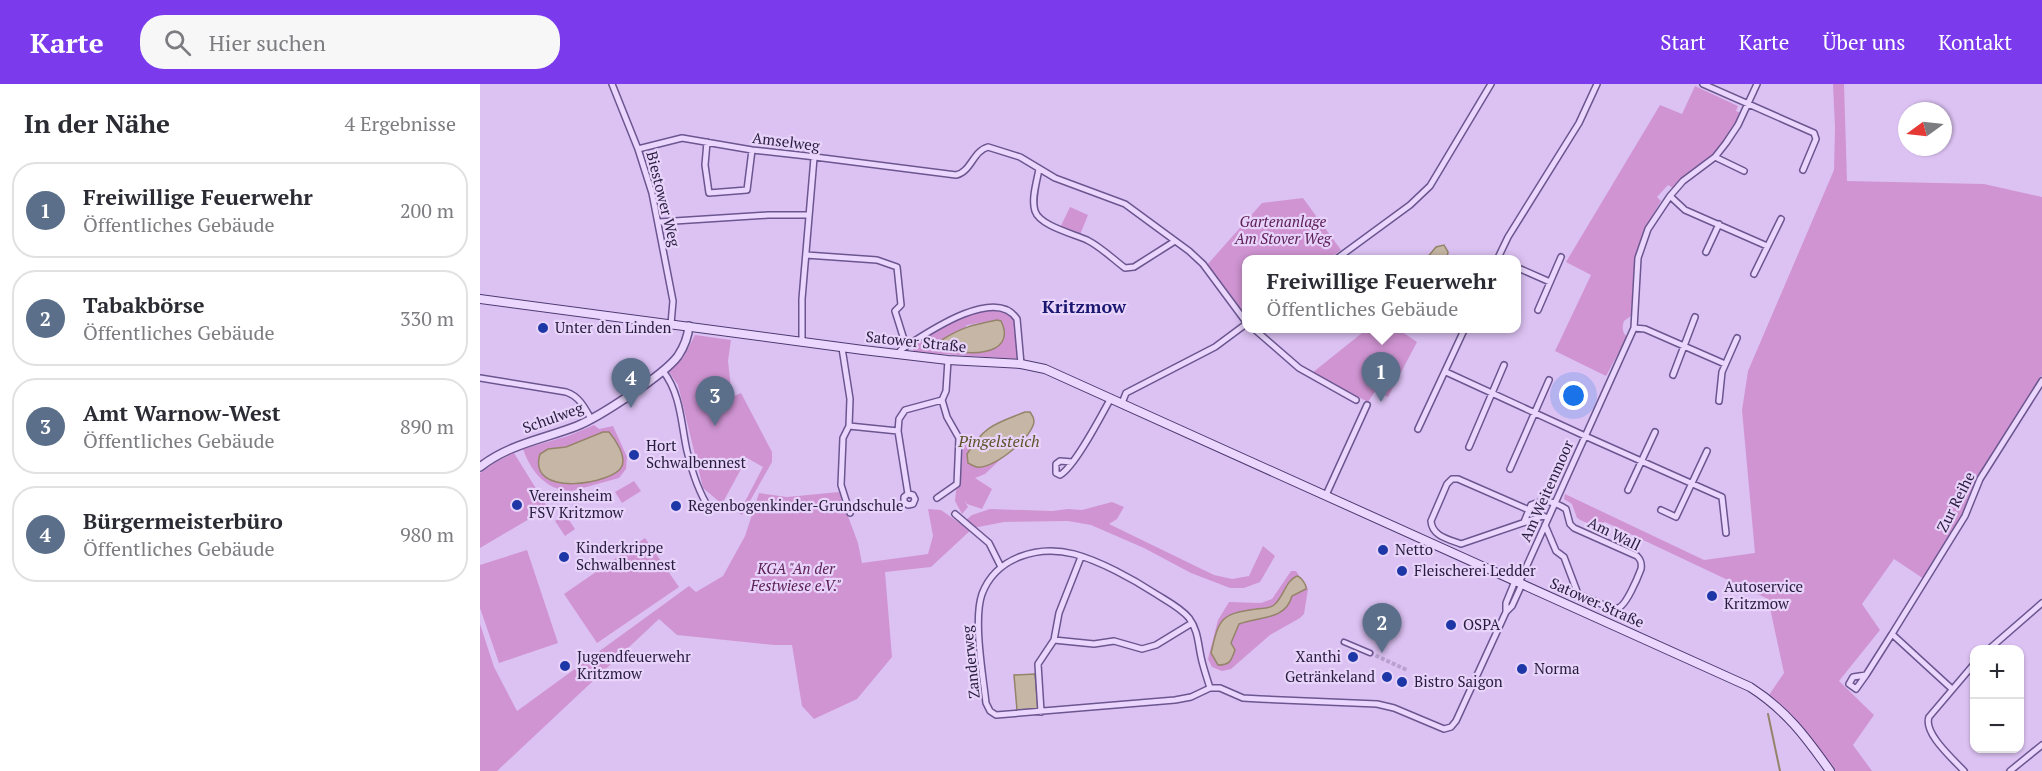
<!DOCTYPE html>
<html lang="de">
<meta charset="utf-8">
<style>
body{margin:0;font-family:"PT Serif",serif;background:#f7f7f7;color:#2b2b33}
.controls{position:absolute;right:18px;bottom:18px;display:grid;overflow:hidden;border-radius:12px;box-shadow:0 2px 4px #0004}
.controls button{width:54px;height:54px;display:grid;place-items:center;padding:0;border:0;border-bottom:2px solid #e1e1e2;background:#fff;color:#2b2b33;font:30px sans-serif}
.compass{position:absolute;left:1418px;top:18px;width:54px;height:54px;border-radius:50%;background:#fff;box-shadow:0 2px 4px #0004;rotate:255deg}
.you{position:absolute;left:1094px;top:312px;width:21px;height:21px;margin:-15px;border:4px solid #fff;border-radius:50%;background:#1a73e8;box-shadow:0 0 0 9px #1a73e833}
.badge{display:grid;place-items:center;width:39px;height:39px;border-radius:50%;background:#7c3aed;color:#fff;font-size:20px;font-weight:700}
.pin{position:absolute;translate:-50% -50px;filter:drop-shadow(0 2px 3px #0008)}
.pin::after{content:'';position:absolute;top:32px;width:21px;height:18px;background:inherit;clip-path:polygon(0 0,100% 0,50% 100%)}
.popup{position:absolute;left:762px;top:171px;width:279px;height:78px;box-sizing:border-box;display:grid;place-content:center;border-radius:12px;background:#fff;filter:drop-shadow(0 2px 4px #0005);font-size:20px;white-space:nowrap;color:#7c7c81}
.popup b{font-size:22px;color:#2b2b33}
.popup::after{content:'';position:absolute;left:50%;top:100%;margin-left:-12px;border:12px solid transparent;border-top-color:#fff}
.list{margin:0;padding:0;list-style:none}
h2{display:flex;justify-content:space-between;align-items:center;height:78px;margin:0;padding:0 24px;font-size:26px}
h2 small{font-size:20px;font-weight:400;color:#7c7c81}
.list li{display:grid;grid-template-columns:39px 1fr auto;gap:18px;align-items:center;box-sizing:border-box;height:96px;margin:0 12px 12px;padding:0 12px;border:2px solid #e1e1e2;border-radius:24px}
.list b{display:block;font-size:22px;white-space:nowrap}
.list p{margin:0;font-size:20px;white-space:nowrap;color:#7c7c81}
.list em{font-size:20px;font-style:normal;color:#7c7c81}
.icon{flex:none;width:33px;height:33px;fill:none;stroke:currentColor;stroke-width:2;stroke-linecap:round;stroke-linejoin:round}
.map{position:relative;flex:none;width:1562px;height:687px;overflow:hidden}
header{display:flex;align-items:center;gap:36px;box-sizing:border-box;height:84px;padding:0 30px;background:#7c3aed;color:#fff}
header strong{font-size:28px}
nav{display:flex;gap:33px;margin-inline-start:auto;font-size:21px}
.search{width:420px;height:54px;background:#f7f7f7;display:flex;align-items:center;gap:15px;box-sizing:border-box;padding:0 21px;border-radius:24px;color:#7c7c81;font-size:22px}
main{display:flex}
aside{flex:1;background:#fff}
.map>svg:first-child{display:block}
.green{fill:#d094d3;fill-rule:evenodd}
.water{fill:#c6b6a5;stroke:#95836a;stroke-width:1.5}
.lines{fill:none;stroke-linecap:round;stroke-linejoin:round}
.stream{stroke:#95836a;stroke-width:2}
.pedestrian-tunnel{stroke:#b8a1cf;stroke-width:4;stroke-dasharray:4 2;stroke-linecap:butt}
.pedestrian-casing{stroke:#6b5690;stroke-width:7}
.minor-casing{stroke:#6b5690;stroke-width:8}
.tertiary-casing{stroke:#6b5690;stroke-width:10}
.secondary-casing{stroke:#4c3a72;stroke-width:10}
.pedestrian{stroke:#ebd7fd;stroke-width:4}
.minor{stroke:#ebd7fd;stroke-width:5}
.tertiary{stroke:#ebd7fd;stroke-width:7}
.secondary{stroke:#ebd7fd;stroke-width:8}
.poi-dot{fill:#1e37a7;stroke:#e8d3fa;stroke-width:2}
.labels{text-anchor:middle;stroke-width:4.5;stroke-linejoin:round;paint-order:stroke}
.street-label{font-size:15px;fill:#271c3e;stroke:#e8d3fa}
.park-label{font-size:15px;font-style:italic;fill:#5d2058;stroke:#e8d3fa}
.poi-label{font-size:15px;fill:#271c3e;stroke:#e8d3fa;text-anchor:start}
.water-label{font-size:16px;font-style:italic;fill:#60532a;stroke:#e8d3fa}
.quarter-label{font-size:18px;font-weight:bold;fill:#191670;stroke:#e8d3fa}
</style>
<header>
<strong>Karte</strong>
<div class="search"><svg class="icon" aria-label="search" viewBox="0 0 24 24"><circle cx="10" cy="10" r="6"/><path d="M15 15l6 6"/></svg>Hier suchen</div>
<nav><a>Start</a><a>Karte</a><a>Über uns</a><a>Kontakt</a></nav>
</header>
<main>
<aside>
<h2>In der Nähe<small>4 Ergebnisse</small></h2>
<ul class="list">
<li><span class="badge" style="background:#5c6f8a">1</span><div><b>Freiwillige Feuerwehr</b><p>Öffentliches Gebäude</p></div><em>200 m</em></li>
<li><span class="badge" style="background:#5c6f8a">2</span><div><b>Tabakbörse</b><p>Öffentliches Gebäude</p></div><em>330 m</em></li>
<li><span class="badge" style="background:#5c6f8a">3</span><div><b>Amt Warnow-West</b><p>Öffentliches Gebäude</p></div><em>890 m</em></li>
<li><span class="badge" style="background:#5c6f8a">4</span><div><b>Bürgermeisterbüro</b><p>Öffentliches Gebäude</p></div><em>980 m</em></li>
</ul>
</aside>
<div class="map">
<svg width="1562" height="687" viewBox="0 0 1562 687">
<rect width="100%" height="100%" fill="#dcc2f3"/>
<path class="green" d="M1353 0H1364L1367 97 1504 100 1562 113V291L1495 400 1484 430 1444 495 1414 475 1382 520 1400 546 1359 597 1394 631 1373 661 1392 687H1355C1336 659 1316 632 1289 611L1304 589 1288 515 1125 438C1113 443 1108 440 1097 434L1092 420 1084 415 1085 410 1224 476 1275 469 1262 326 1268 287 1354 86 1355 44Z
M1215 2 1258 22 1256 27 1261 29C1255 43 1243 63 1230 73 1218 84 1204 92 1193 104L1188 101 1177 113 1181 117 1165 144 1155 174 1151 232 1144 237C1142 244 1142 248 1147 253L1126 292 1075 267 1111 191 1086 178 1180 21 1202 30Z
M823 114 861 166 848 175 766 176V231L727 181 782 119Z
M590 123 608 131 599 153 579 146Z
M514 225 527 228 534 236 538 273 535 275 435 268 433 266C446 245 490 228 514 225ZM517 236 521 237 506 268 467 266 487 241Z
M887 245H918L937 258 908 313 896 306 888 318 832 289Z
M215 251 251 256 248 277 252 313 261 309 292 368V378L262 431 259 429 283 383 267 374 242 420 223 404 198 301 189 288 203 274Z
M114 341 119 345 133 342 147 373 146 385 139 394 92 407C67 407 51 388 43 365L88 352Z
M495 358 487 370 504 383 523 373 505 390 495 394 512 405 502 425 487 420 484 416 488 423 482 430 475 417 476 407 480 398 483 360Z
M34 369 68 424 0 464V389L16 378Z
M154 397 161 407 142 419 135 408Z
M359 408 378 459 382 479 448 470 453 452 448 425 461 426 481 440 492 431 510 425 572 427 588 425 602 426 632 418 644 423 637 435 629 440 734 491 752 495 769 492 783 462 795 472 780 498 764 504H750L711 489 664 464 611 441 588 437 524 438 493 444 451 483 405 488 412 573 377 615 334 635 322 622 312 561H294L197 551 179 535 17 687H0V540L14 583 37 627 209 502 216 508 243 492 265 452 279 409 307 413Z
M85 430 95 445 85 452 75 437Z
M165 454 199 503 117 559 84 510Z
M47 466 78 559 19 579 0 524V481Z
M811 487H816L828 505 824 530 820 534 790 551 751 585 742 587 732 583 728 575 738 536 749 518 781 519 792 515Z"/>
<path class="water" d="M964 161 968 168 967 175H946L956 163Z
M517 236 521 237C539 274 480 273 461 262L460 257C482 243 492 241 517 236Z
M545 328H550C552 331 554 333 554 337 554 352 513 386 497 383 495 383 490 380 488 379L487 370C505 341 515 340 545 328Z
M123 348H129C136 356 146 372 142 382 135 400 46 415 60 370L68 365 86 363Z
M817 492C821 493 827 501 826 505L812 512C805 537 779 532 759 540L751 559 755 566C751 577 750 581 738 581L731 569C739 536 739 530 776 525 782 524 789 525 794 521 804 513 805 497 817 492Z
M555 590 558 625 537 626 534 591Z"/>
<g class="lines">
<path class="stream" d="M1288 630 1300 687"/>
<path class="pedestrian-tunnel" d="M890 569 927 586"/>
<g class="pedestrian-casing">
<path id="pedestrian" d="M864 558 890 569"/>
</g>
<g class="minor-casing">
<path id="minor" d="M132 0 158 65 172 109 193 217 191 240
M1223 0 1334 49 1336 55 1323 86
M227 58 225 81 229 109 267 106 272 66
M158 65 202 54 272 66 327 72 476 91C491 88 493 67 508 63L540 73 575 94 645 120 709 167 723 180 766 238
M1235 73 1264 87
M559 85C557 97 551 115 555 127 560 142 594 150 607 156 621 163 633 175 645 184L654 183 695 157
M1190 112 1205 126 1287 162
M179 138 288 131H329
M1226 168 1239 140
M326 171 397 176 417 183 421 221 415 227 426 262
M855 176 930 121 950 102 1011 0
M1017 176 1028 153 1099 39 1117 0
M1036 183 1070 198
M1274 190 1301 135
M1058 226 1081 173
M773 244 819 284 876 316
M1154 244 1165 245 1245 280
M322 258V215L334 74
M362 264 370 315 369 342 363 354 361 401 370 429
M417 270 422 265C445 250 515 201 537 235L541 280
M183 287C201 310 201 340 207 367 212 388 218 407 229 424
M966 288 1105 352 1242 413 1246 449
M1193 291 1215 233
M0 294 86 308C99 312 105 324 111 335
M1239 317 1242 288 1257 254
M642 319 646 309 735 263 766 240
M369 342 418 347
M938 345 985 244
M989 363 1024 281
M592 378 580 377 576 380V389L580 391C595 383 622 330 631 314
M1030 385 1069 296
M1148 406 1175 348
M428 410 424 413V418L428 421 433 420 435 415 433 411 428 410 418 347 419 335 425 326 462 316 466 307 468 276
M846 411 887 321
M457 414 477 400 479 354 467 333 462 316
M1049 426 978 395H972L967 400 951 437C952 452 968 455 981 460L1063 432 1068 434
M1181 426 1196 433 1227 367
M475 430 509 459 521 483
M1044 438 1051 421C1065 415 1073 417 1086 425L1090 440 1094 444 1157 472C1161 476 1162 479 1161 485 1158 493 1146 522 1138 524 1130 526 1107 513 1098 510L1084 473 1076 467 1065 441
M1039 499 1154 244 1158 174 1168 145 1190 112 1203 97 1235 73 1246 59 1258 41 1277 0
M1026 528V519L1035 497
M574 556 614 560 634 557 662 565 676 561 712 539
M1508 566 1562 519
M1386 591 1412 550
M1386 591 1376 605 1369 600 1373 593Z
M730 604C727 594 723 583 721 573 718 559 718 546 709 534 701 524 687 517 676 510 653 495 620 477 594 470 558 461 516 473 502 510 493 536 503 591 506 619L510 627 516 631 695 616 711 613 730 604H740L763 614 780 615 897 620 914 624 964 645 971 643 976 637 1026 528 1032 522 1042 500
M1472 605 1412 550 1485 432 1500 395 1562 297
M561 628 558 580 574 556 579 529 601 473
M1484 687C1473 675 1443 649 1449 633L1494 580
M1530 687 1562 661"/>
</g>
<g class="tertiary-casing">
<path id="tertiary" d="M0 383C29 360 64 355 97 342 119 333 184 291 198 272 204 263 208 253 209 242"/>
</g>
<g class="secondary-casing">
<path id="secondary" d="M0 215 383 266 468 276 541 280 565 285 1270 603C1306 626 1326 653 1350 687"/>
</g>
<use href="#pedestrian" class="pedestrian"/>
<use href="#minor" class="minor"/>
<use href="#tertiary" class="tertiary"/>
<use href="#secondary" class="secondary"/>
</g>
<g class="poi-dot">
<circle cx="63" cy="244" r="6"/>
<circle cx="154" cy="371" r="6"/>
<circle cx="37" cy="421" r="6"/>
<circle cx="196" cy="422" r="6"/>
<circle cx="903" cy="466" r="6"/>
<circle cx="84" cy="473" r="6"/>
<circle cx="922" cy="487" r="6"/>
<circle cx="1232" cy="512" r="6"/>
<circle cx="971" cy="541" r="6"/>
<circle cx="873" cy="573" r="6"/>
<circle cx="85" cy="582" r="6"/>
<circle cx="1042" cy="585" r="6"/>
<circle cx="907" cy="593" r="6"/>
<circle cx="922" cy="598" r="6"/>
</g>
<g class="labels">
<g class="street-label">
<text transform="translate(306 58) rotate(7)" y="5">Amselweg</text>
<text transform="translate(183 115) rotate(76)" y="5">Biestower Weg</text>
<text transform="translate(436 258) rotate(6)" y="5">Satower Straße</text>
<text transform="translate(73 334) rotate(-20)" y="5">Schulweg</text>
<text transform="translate(1067 407) rotate(-66)" y="5">Am Weitenmoor</text>
<text transform="translate(1476 418) rotate(-63)" y="5">Zur Reihe</text>
<text transform="translate(1134 450) rotate(26)" y="5">Am Wall</text>
<text transform="translate(1117 519) rotate(24)" y="5">Satower Straße</text>
<text transform="translate(491 578) rotate(-96)" y="5">Zanderweg</text>
</g>
<g class="park-label">
<text x="803" y="143">Gartenanlage<tspan x="803" dy="17">Am Stover Weg</tspan></text>
<text x="316" y="490">KGA "An der<tspan x="316" dy="17">Festwiese e.V."</tspan></text>
</g>
<g class="poi-label">
<text x="75" y="249">Unter den Linden</text>
<text x="166" y="367">Hort<tspan x="166" dy="17">Schwalbennest</tspan></text>
<text x="49" y="417">Vereinsheim<tspan x="49" dy="17">FSV Kritzmow</tspan></text>
<text x="208" y="427">Regenbogenkinder-Grundschule</text>
<text x="96" y="469">Kinderkrippe<tspan x="96" dy="17">Schwalbennest</tspan></text>
<text x="915" y="471">Netto</text>
<text x="934" y="492">Fleischerei Ledder</text>
<text x="1244" y="508">Autoservice<tspan x="1244" dy="17">Kritzmow</tspan></text>
<text x="983" y="546">OSPA</text>
<text x="97" y="578">Jugendfeuerwehr<tspan x="97" dy="17">Kritzmow</tspan></text>
<text x="861" y="578" text-anchor="end">Xanthi</text>
<text x="1054" y="590">Norma</text>
<text x="895" y="598" text-anchor="end">Getränkeland</text>
<text x="934" y="603">Bistro Saigon</text>
</g>
<g class="water-label">
<text x="519" y="363">Pingelsteich</text>
</g>
<g class="quarter-label">
<text x="604" y="229">Kritzmow</text>
</g>
</g>
</svg>
<div class="controls">
<button>+</button>
<button>−</button>
</div>
<svg class="compass" viewBox="-18 -18 36 36"><path d="M0-13l5 13h-10z" fill="#e53935"/><path d="M0 13l5-13h-10z" fill="#7c7c81"/></svg>
<div class="you"></div>
<div class="pin badge" style="left:901px;top:318px;background:#5c6f8a">1</div>
<div class="popup"><b>Freiwillige Feuerwehr</b>Öffentliches Gebäude</div>
<div class="pin badge" style="left:902px;top:569px;background:#5c6f8a">2</div>
<div class="pin badge" style="left:235px;top:342px;background:#5c6f8a">3</div>
<div class="pin badge" style="left:151px;top:324px;background:#5c6f8a">4</div>
</div>
</main>
